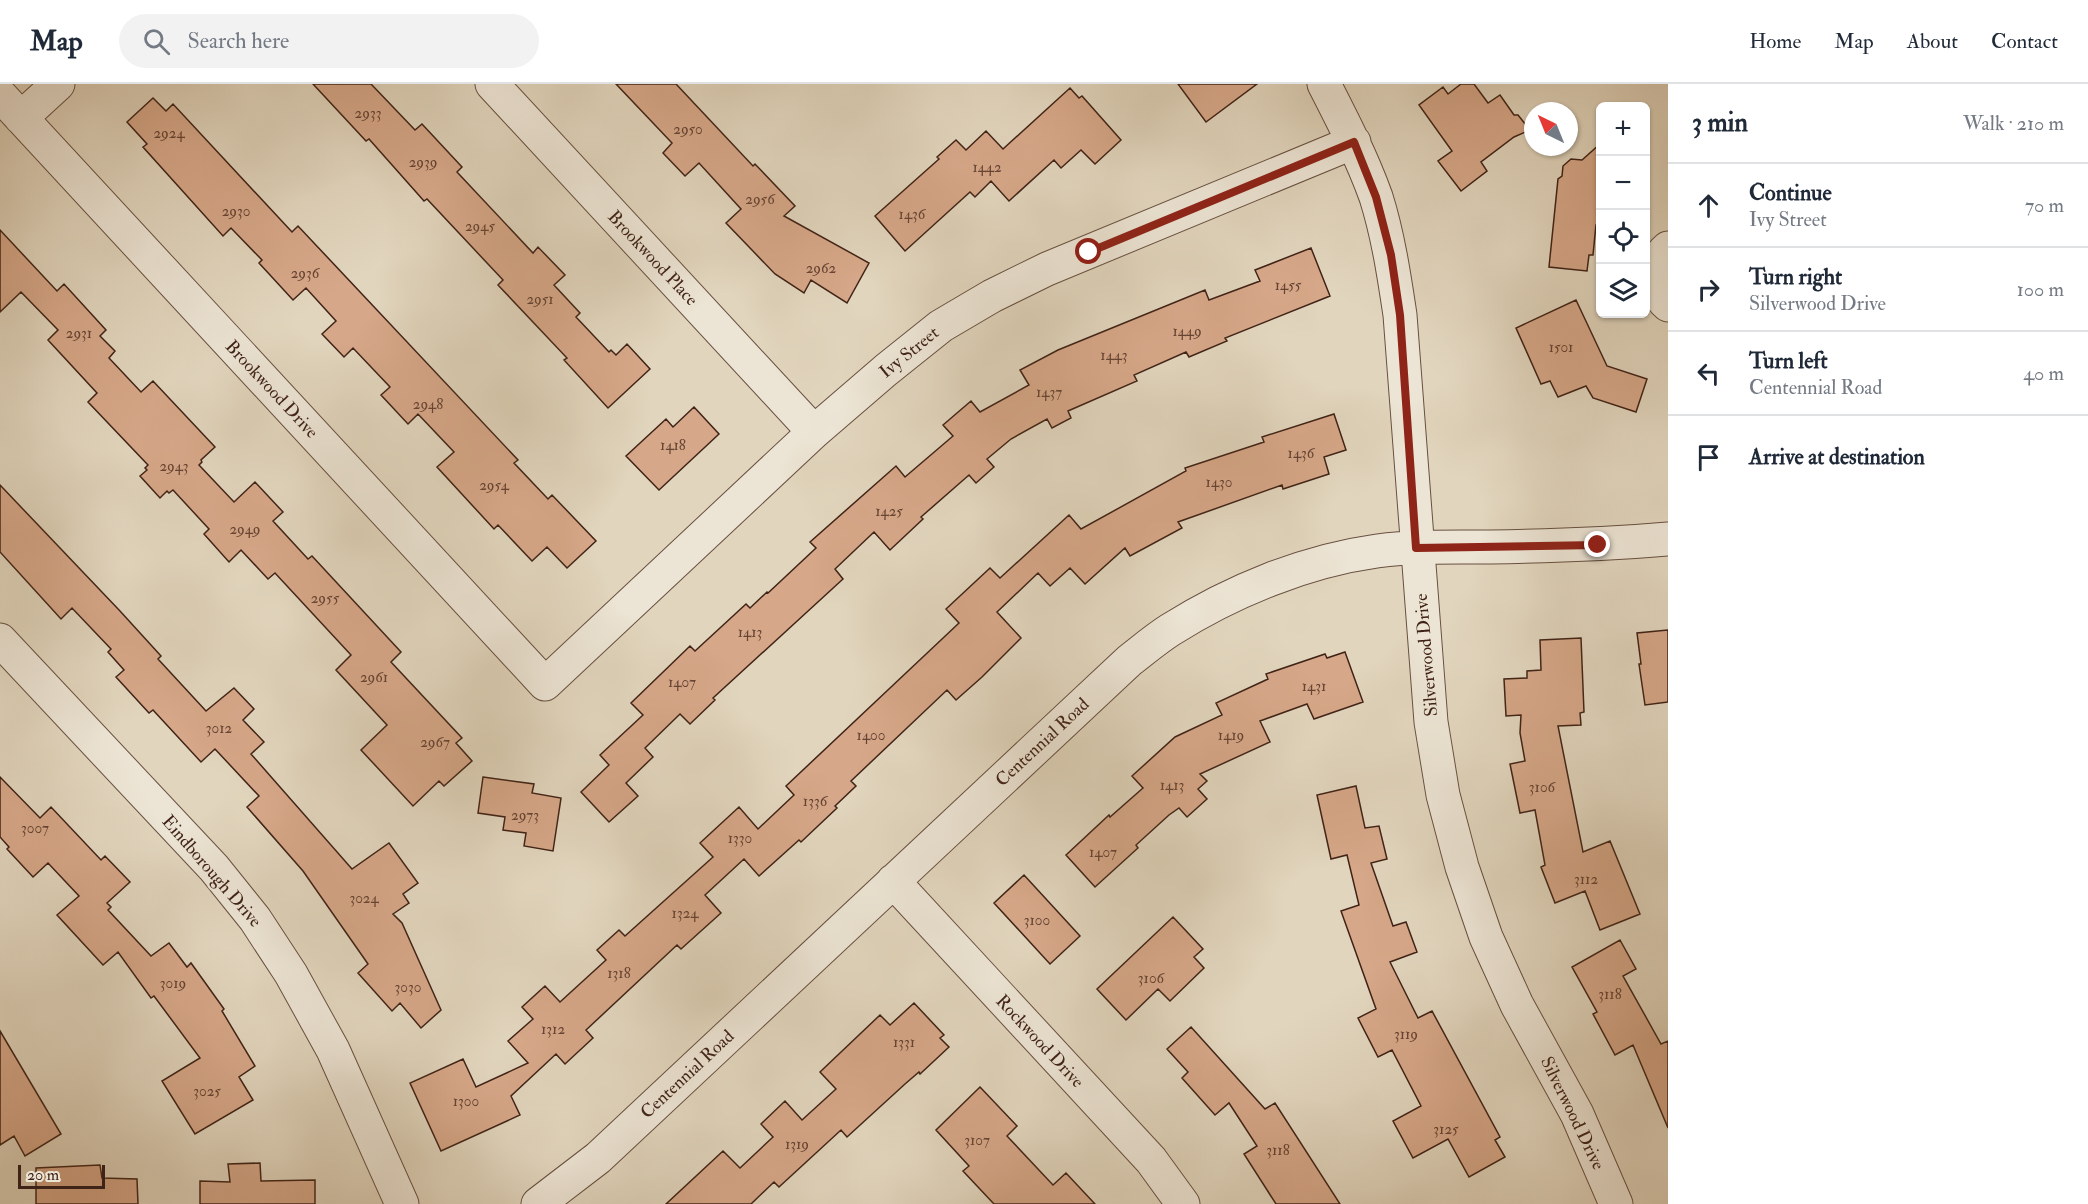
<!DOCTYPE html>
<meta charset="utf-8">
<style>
body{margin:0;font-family:"IM FELL Double Pica",serif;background:#f2f2f3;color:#1f2937}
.controls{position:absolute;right:18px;top:18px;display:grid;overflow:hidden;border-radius:9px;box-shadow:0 2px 4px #0004}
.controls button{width:54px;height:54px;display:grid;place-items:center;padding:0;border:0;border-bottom:2px solid #e0e1e3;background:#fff;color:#1f2937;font:30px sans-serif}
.compass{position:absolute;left:1524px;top:18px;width:54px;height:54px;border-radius:50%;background:#fff;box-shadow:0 2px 4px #0004;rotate:317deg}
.scale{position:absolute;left:18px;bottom:15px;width:87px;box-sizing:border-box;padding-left:6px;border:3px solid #402317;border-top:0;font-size:16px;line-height:21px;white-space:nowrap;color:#402317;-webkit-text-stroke:4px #ece4d4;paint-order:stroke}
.stop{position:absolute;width:18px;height:18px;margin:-14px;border:4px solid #8f2418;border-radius:50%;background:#fff}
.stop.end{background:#8f2418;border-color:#fff;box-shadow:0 2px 6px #0008}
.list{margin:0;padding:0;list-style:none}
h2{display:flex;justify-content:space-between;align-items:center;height:78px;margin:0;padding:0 24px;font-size:26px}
h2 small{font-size:20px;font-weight:400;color:#747a83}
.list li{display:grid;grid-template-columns:39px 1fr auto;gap:18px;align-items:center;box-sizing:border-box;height:84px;padding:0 24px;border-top:2px solid #e0e1e3}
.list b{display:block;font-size:22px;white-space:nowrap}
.list p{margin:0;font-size:20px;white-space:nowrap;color:#747a83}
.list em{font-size:20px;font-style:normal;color:#747a83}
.icon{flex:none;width:33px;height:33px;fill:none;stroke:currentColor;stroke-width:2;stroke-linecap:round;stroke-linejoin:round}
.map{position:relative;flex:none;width:1668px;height:1120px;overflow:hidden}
header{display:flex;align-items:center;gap:36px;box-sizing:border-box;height:84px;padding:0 30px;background:#fff;border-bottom:2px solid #e0e1e3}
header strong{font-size:28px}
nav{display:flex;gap:33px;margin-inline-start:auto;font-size:21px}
.search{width:420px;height:54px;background:#f2f2f3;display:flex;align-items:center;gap:15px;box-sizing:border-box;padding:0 21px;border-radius:33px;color:#747a83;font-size:22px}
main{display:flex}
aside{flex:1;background:#fff}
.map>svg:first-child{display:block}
.building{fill:#d6a788;stroke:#402317;stroke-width:1.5}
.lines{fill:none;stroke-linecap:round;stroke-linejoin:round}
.street-casing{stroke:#685040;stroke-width:35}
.street{stroke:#ece4d4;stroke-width:33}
.route{stroke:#8f2418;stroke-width:8}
.labels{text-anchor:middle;stroke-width:4.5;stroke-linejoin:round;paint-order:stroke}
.number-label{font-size:15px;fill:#643}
.street-label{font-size:18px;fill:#402317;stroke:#ece4d4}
</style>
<header>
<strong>Map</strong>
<div class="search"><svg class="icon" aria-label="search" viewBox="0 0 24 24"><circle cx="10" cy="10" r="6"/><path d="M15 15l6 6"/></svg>Search here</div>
<nav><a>Home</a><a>Map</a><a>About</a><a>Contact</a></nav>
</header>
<main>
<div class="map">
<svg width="1668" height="1120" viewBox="0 0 1668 1120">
<rect width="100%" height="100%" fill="#e1d5bd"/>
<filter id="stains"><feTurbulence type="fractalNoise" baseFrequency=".00333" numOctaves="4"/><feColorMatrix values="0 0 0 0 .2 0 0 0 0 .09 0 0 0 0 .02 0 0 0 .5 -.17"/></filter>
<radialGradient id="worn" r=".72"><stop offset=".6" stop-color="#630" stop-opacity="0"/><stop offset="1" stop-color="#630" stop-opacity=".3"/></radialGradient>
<path class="building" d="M313 0H371L415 46 422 40 462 83 457 88 533 169 538 163 565 191 554 201 580 229 576 233 609 268 611 266 616 271 627 260 650 285 608 324 564 276 567 274 498 201 503 196 427 115 424 117 369 55 366 57Z
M616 0H676L753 82 755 80 795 122 784 132 869 179 847 219 811 196 804 209 775 190 726 139 741 125 699 79 685 92 663 69 672 59Z
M1178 0H1257L1206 38Z
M1461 0H1474L1488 19 1500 11 1514 31H1518L1530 46 1514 53 1481 78 1487 87 1461 107 1438 77 1452 67 1419 21 1443 3 1448 10Z
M1070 4 1079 14 1082 12 1121 56 1095 80 1081 66 1061 84 1054 76 1009 117 991 97 975 113 970 108 905 167 875 132 939 75 937 73 956 56 966 66 986 47 1003 65Z
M153 14 166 27 173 20 292 148 298 142 518 376 514 379 548 415 552 411 596 457 567 484 547 463 532 477 498 441 494 445 437 383 454 368 418 330 408 340 381 311 390 303 353 264 344 273 322 250 336 237 306 204 293 216 259 179 262 176 231 144 223 152 143 63 147 60 127 38Z
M1600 60V138L1596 141 1593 171H1589L1587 187 1549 183 1558 95 1562 92 1563 82 1571 75 1582 76Z
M0 146 57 207 64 200 106 246 100 252 115 267 109 274 141 308 153 297 215 363 201 376 202 378 199 381 234 418 255 398 283 428 273 437 308 475 312 472 401 568 391 578 462 654 456 659 472 677 444 702 439 697 413 722 361 666 387 641 336 586 351 571 275 489 268 495 241 466 229 478 204 450 209 445 173 406 169 409 167 407 160 414 140 392 147 386 145 384 148 381 88 318 97 309 48 256 58 246 21 208 0 228Z
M1311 164 1330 212 1225 254 1227 257 1189 273 1186 268 1134 291 1137 297 1068 327 1071 334 1052 344 1047 335 1011 355 987 375 994 383 976 399 969 391 921 433 923 435 890 466 874 448 835 485 843 495 713 614 715 616 690 640 680 630 645 664 653 673 626 699 638 712 609 738 581 708 609 681 600 671 643 631 631 619 690 562 695 567 746 520 750 524 767 508 768 509 816 464 810 458 896 382 905 393 953 352 943 341 971 317 980 328 1029 301 1020 286 1058 266 1205 206 1209 216 1260 197 1255 186Z
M1576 216 1607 282 1647 295 1636 328 1593 314 1586 302 1558 313 1550 297 1541 300 1516 244Z
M694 323 719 350 659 406 626 372 666 335 673 343Z
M1334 330 1346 366 1324 373 1329 390 1283 405 1282 401 1178 438 1182 444 1130 472 1125 464 1085 500 1070 484 1050 502 1038 489 997 528 1021 554 982 593 956 616 947 606 851 697 856 702 835 722 837 724 801 758 799 756 759 792 744 775 705 811 721 829 681 865 677 861 586 946 593 954 565 980 556 970 511 1012 520 1031 441 1067 410 999 463 975 476 1003 528 979 508 957 533 935 522 923 545 902 560 918 606 876 597 866 619 846 625 852 713 773 700 759 739 723 758 745 794 711 786 702 959 539 946 525 990 484 1000 494 1069 431 1081 445 1186 387 1185 384 1264 358 1262 353Z
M0 401 120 527 161 572 158 575 206 627 234 604 254 625 243 636 264 658 251 670 352 785 389 759 418 799 403 810 409 819 393 830 402 839 441 926 421 944 400 919 392 927 358 889 368 880 303 787 247 723 259 712 215 665 201 678 153 626 149 629 116 593 124 586 108 568 111 565 72 524 61 535 0 468Z
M1668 546V618L1645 621 1639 580H1641L1637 549Z
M1581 554 1584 628 1580 629 1581 641 1558 642 1583 768 1610 757 1640 830 1600 846 1585 807 1555 819 1541 783 1545 781 1535 726 1520 729 1510 680 1525 677 1520 649 1521 631 1506 632 1504 595 1527 594V587L1541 586 1540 556Z
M1345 568 1363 618 1314 635 1307 620 1260 637 1270 658 1200 690 1207 697 1198 705 1207 715 1187 733 1179 724 1169 731 1136 761 1138 764 1095 803 1066 771 1109 731 1110 733 1143 704 1132 692 1175 653 1222 631 1216 619 1268 595 1266 590 1325 570 1327 574Z
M0 693 40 734 51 723 101 776 105 772 130 798 107 819 111 823 108 826 151 872 169 859 187 883 191 879 224 925 222 927 255 982 239 993 253 1016 195 1050 162 997 200 974 154 912 151 914 118 868 103 881 57 831 79 812 48 779 33 793 7 765 9 763 0 753Z
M483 693 534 700 532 709 561 714 553 767 524 762 526 749 503 746 505 733 478 729Z
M1356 702 1365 744 1379 742 1387 775 1371 779 1393 842 1406 838 1417 868 1390 878 1418 934 1432 927 1500 1053 1495 1056 1505 1073 1469 1093 1448 1055 1413 1074 1393 1037 1421 1022 1392 966 1378 973 1358 934 1376 925 1341 827 1359 821 1347 771 1331 775 1317 711Z
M1024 791 1080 852 1050 880 994 819Z
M1173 833 1203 865 1194 873 1204 884 1170 917 1158 905 1126 936 1097 905Z
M1620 856 1636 885 1623 892 1661 960 1668 957V1044L1633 961 1615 971 1593 930 1597 928 1572 883Z
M914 919 944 951 940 954 949 963 920 990 919 988 905 1000 847 1053 841 1046 779 1103 774 1098 751 1120H666L723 1067 740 1084 773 1053 761 1040 785 1017 802 1036 836 1005 820 988 880 931 890 941Z
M1191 943 1265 1025 1275 1019 1340 1120H1276L1244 1070 1257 1062 1229 1019 1215 1031 1182 994 1188 988 1167 965Z
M0 947 61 1050 25 1072 14 1052 0 1061Z
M980 1003 1017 1042 1007 1052 1053 1101 1066 1089 1095 1120H994L963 1087 969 1082 936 1046Z
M260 1079 261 1097 315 1096V1120H200V1097L230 1098 228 1080Z
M100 1081 102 1094 137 1095 138 1120H36V1084Z"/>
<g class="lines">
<g class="street-casing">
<path id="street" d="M492 0 814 348
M1324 0C1343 37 1362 74 1376 113 1388 151 1394 191 1400 231L1431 638 1443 711 1462 783 1486 853 1517 921 1577 1030 1616 1120
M0 11 545 600 814 348 886 286 941 242 992 212 1047 185 1354 58
M21 34 58 0
M1668 164C1650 179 1651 206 1668 221
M0 556 214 784 255 835 291 890 333 966 402 1120
M893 797 1151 1076 1183 1120
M538 1120 598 1074 1130 576C1143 566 1156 555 1170 546 1232 507 1305 477 1377 467 1414 462 1453 463 1491 463 1550 462 1609 460 1668 455"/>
</g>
<use href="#street" class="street"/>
</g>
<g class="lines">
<path class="route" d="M1089 168 1354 58 1376 113 1391 171 1400 231 1416 464 1598 461"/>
</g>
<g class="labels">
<g class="number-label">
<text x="368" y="34">2933</text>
<text x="688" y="50">2950</text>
<text x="169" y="54">2924</text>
<text x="423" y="83">2939</text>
<text x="987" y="88">1442</text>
<text x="760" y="120">2956</text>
<text x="236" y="132">2930</text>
<text x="912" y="135">1436</text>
<text x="480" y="147">2945</text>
<text x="821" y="189">2962</text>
<text x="305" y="194">2936</text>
<text x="1288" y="206">1455</text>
<text x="540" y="220">2951</text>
<text x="1187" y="252">1449</text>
<text x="79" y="254">2931</text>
<text x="1561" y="268">1501</text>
<text x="1114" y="276">1443</text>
<text x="1049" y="313">1437</text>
<text x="428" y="325">2948</text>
<text x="673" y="366">1418</text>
<text x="1301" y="374">1436</text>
<text x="174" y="387">2943</text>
<text x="1219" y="403">1430</text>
<text x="494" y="406">2954</text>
<text x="889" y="432">1425</text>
<text x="245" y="450">2949</text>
<text x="325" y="519">2955</text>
<text x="750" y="553">1413</text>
<text x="374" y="598">2961</text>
<text x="682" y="603">1407</text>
<text x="1314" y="607">1431</text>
<text x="219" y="649">3012</text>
<text x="871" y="656">1400</text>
<text x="1231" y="656">1419</text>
<text x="435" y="663">2967</text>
<text x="1172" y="706">1413</text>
<text x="1542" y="708">3106</text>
<text x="815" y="722">1336</text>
<text x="525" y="736">2973</text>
<text x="35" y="749">3007</text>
<text x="740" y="759">1330</text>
<text x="1103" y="773">1407</text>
<text x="1586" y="800">3112</text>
<text x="364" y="819">3024</text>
<text x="685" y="834">1324</text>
<text x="1037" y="841">3100</text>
<text x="619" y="894">1318</text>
<text x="1151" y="899">3106</text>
<text x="173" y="904">3019</text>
<text x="408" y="908">3030</text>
<text x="1610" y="915">3118</text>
<text x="553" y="950">1312</text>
<text x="1406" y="955">3119</text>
<text x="904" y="963">1331</text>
<text x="207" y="1012">3025</text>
<text x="466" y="1022">1300</text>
<text x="1446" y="1050">3125</text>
<text x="977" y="1061">3107</text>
<text x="797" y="1065">1319</text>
<text x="1278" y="1071">3118</text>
</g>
<g class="street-label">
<text transform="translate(653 174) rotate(47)" y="6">Brookwood Place</text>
<text transform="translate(909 268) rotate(-39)" y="6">Ivy Street</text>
<text transform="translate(272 305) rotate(47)" y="6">Brookwood Drive</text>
<text transform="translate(1426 571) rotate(-95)" y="6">Silverwood Drive</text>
<text transform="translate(1042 658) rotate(-43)" y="6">Centennial Road</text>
<text transform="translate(212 787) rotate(49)" y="6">Eindborough Drive</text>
<text transform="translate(1040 957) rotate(47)" y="6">Rockwood Drive</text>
<text transform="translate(687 990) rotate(-43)" y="6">Centennial Road</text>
<text transform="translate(1573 1029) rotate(64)" y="6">Silverwood Drive</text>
</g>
</g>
<rect width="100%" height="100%" filter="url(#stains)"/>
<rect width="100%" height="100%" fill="url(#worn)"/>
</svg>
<div class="controls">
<button>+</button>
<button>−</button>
<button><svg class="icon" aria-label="locate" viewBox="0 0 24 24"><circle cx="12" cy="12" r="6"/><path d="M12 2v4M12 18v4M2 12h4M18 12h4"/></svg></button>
<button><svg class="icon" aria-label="layers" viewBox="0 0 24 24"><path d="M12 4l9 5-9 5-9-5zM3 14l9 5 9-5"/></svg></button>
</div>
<svg class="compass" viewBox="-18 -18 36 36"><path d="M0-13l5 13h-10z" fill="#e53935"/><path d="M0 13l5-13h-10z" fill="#747a83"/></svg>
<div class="scale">20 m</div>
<div class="stop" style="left:1089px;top:168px"></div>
<div class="stop end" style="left:1598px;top:461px"></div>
</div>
<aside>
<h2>3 min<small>Walk · 210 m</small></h2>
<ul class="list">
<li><svg class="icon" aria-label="ahead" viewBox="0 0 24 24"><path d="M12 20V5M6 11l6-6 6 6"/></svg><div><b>Continue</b><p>Ivy Street</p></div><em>70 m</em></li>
<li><svg class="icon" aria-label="right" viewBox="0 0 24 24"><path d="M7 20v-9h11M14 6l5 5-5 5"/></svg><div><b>Turn right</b><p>Silverwood Drive</p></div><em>100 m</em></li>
<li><svg class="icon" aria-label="left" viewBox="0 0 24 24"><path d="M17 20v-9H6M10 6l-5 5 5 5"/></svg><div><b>Turn left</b><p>Centennial Road</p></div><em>40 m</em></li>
<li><svg class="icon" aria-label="arrive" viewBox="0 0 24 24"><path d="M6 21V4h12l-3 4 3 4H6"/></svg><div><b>Arrive at destination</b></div></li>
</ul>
</aside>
</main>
